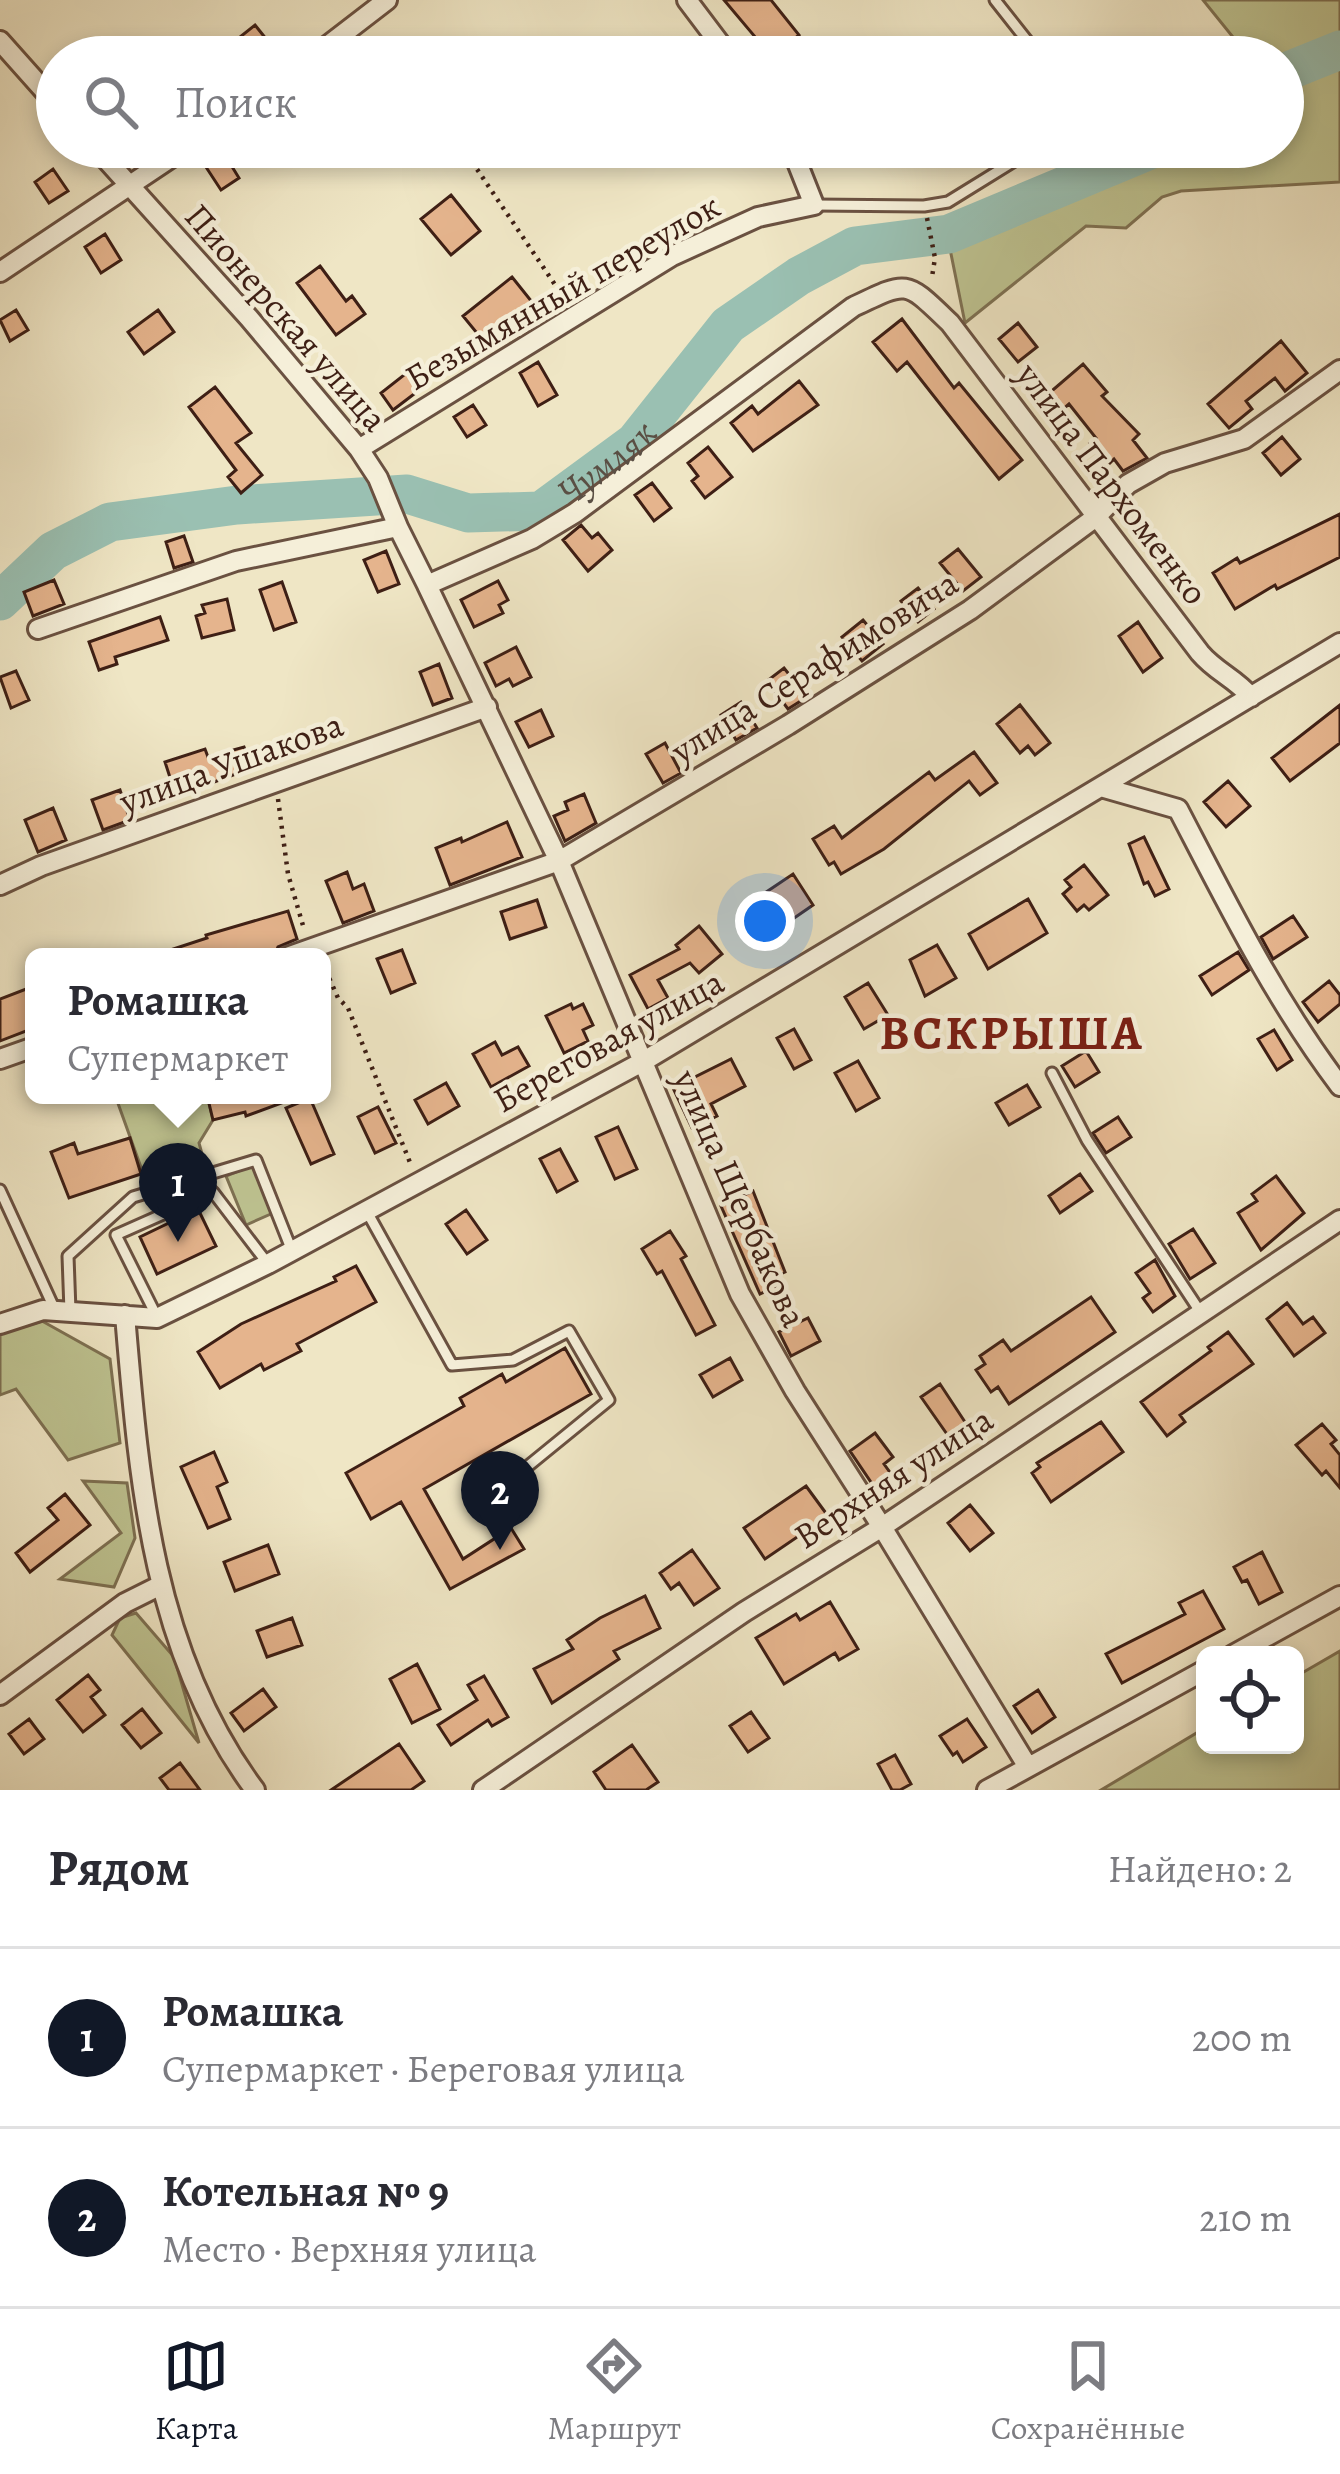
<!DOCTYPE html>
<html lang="ru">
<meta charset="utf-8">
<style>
body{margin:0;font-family:Alegreya,serif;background:#f7f7f7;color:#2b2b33}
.controls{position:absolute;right:36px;bottom:36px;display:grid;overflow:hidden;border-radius:18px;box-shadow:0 6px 18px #0003}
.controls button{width:108px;height:108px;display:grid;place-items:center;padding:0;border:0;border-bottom:3px solid #e1e1e2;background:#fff;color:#2b2b33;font:60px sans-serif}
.you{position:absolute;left:765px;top:921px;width:42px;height:42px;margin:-30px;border:9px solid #fff;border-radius:50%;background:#1a73e8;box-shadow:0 0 0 18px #1a73e833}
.badge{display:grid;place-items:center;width:78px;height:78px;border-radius:50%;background:#111827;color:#fff;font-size:39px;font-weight:700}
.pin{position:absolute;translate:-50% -99px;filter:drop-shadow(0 3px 6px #0008)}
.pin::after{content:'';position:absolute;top:63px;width:42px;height:36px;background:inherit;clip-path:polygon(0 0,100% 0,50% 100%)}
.popup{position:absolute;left:25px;top:948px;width:306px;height:156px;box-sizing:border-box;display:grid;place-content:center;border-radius:18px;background:#fff;filter:drop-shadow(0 3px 9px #0005);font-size:39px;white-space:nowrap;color:#7c7c81}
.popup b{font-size:45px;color:#2b2b33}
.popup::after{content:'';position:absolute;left:50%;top:100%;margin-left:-24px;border:24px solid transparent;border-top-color:#fff}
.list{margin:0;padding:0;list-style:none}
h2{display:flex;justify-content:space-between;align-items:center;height:156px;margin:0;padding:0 48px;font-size:51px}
h2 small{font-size:39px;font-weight:400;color:#7c7c81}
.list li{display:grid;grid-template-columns:78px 1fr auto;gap:36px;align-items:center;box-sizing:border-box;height:180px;padding:0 48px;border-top:3px solid #e1e1e2}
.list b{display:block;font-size:45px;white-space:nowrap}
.list p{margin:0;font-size:39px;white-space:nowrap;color:#7c7c81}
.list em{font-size:39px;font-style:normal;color:#7c7c81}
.icon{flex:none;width:66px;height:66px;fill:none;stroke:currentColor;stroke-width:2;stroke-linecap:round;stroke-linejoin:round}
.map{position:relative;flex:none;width:1340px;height:1790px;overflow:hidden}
.search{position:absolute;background:#fff;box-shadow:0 6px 18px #0003;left:36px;right:36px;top:36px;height:132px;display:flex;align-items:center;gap:30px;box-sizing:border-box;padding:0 42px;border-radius:66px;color:#7c7c81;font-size:45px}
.sheet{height:516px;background:#fff}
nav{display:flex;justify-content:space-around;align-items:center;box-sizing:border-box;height:168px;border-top:3px solid #e1e1e2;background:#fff;font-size:33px;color:#7c7c81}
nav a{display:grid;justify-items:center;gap:6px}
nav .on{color:#111827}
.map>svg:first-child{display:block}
.green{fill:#bec391;stroke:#7e7153;stroke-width:3}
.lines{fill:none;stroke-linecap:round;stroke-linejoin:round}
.river{stroke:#9ac0b2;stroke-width:39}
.building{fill:#e5b48d;stroke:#3e1f15;stroke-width:3}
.service-casing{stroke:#6a5141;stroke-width:15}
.minor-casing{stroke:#6a5141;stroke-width:24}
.path{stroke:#3e1f15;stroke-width:4.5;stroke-dasharray:3 6;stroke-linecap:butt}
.service{stroke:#f5efd9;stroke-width:9}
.minor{stroke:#f5efd9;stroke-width:18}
.labels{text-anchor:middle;stroke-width:9;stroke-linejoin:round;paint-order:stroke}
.street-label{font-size:36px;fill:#3e1f15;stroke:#f5efd9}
.water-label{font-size:39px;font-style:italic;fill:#5a4f44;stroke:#f5efd9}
.district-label{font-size:48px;font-weight:bold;letter-spacing:3px;fill:#7a1f14;stroke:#f5efd9}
</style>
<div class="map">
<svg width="1340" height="1790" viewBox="0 0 1340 1790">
<rect width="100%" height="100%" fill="#efe6c5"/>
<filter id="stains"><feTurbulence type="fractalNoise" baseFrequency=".00167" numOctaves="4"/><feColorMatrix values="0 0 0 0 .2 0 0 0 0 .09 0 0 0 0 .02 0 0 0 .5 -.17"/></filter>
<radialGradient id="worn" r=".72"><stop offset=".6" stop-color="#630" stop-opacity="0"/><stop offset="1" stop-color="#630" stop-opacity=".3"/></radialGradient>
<path class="green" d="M1203 0H1340V182L1181 191 1162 197 1126 228 1086 226 965 323 949 244 1058 192 1121 170V163L1157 147H1283V57H1249Z
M115 1095H138L140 1099 154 1095H207L213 1120 199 1143 205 1165 147 1184Z
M253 1165 273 1213 246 1225 226 1176Z
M42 1321 110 1359 120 1443 68 1460 16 1389 0 1395V1334Z
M83 1481 127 1483 135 1538 114 1587 60 1579 121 1533Z
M136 1613 174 1657 199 1743 112 1635 120 1618Z
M1340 1651V1790H1101L1205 1728V1745H1295V1677Z"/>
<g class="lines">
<g class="river">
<path d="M1283 73 1340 50"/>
<path id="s1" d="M0 601 53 551 110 522 237 505 407 494 468 513 541 511 635 442 728 325 799 276 855 246 949 234 1157 147"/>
</g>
</g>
<path class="building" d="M724 0H771L799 35 772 57Z
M255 25 275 50 266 57H248L235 41Z
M223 152 239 178 221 190 204 164Z
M53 169 68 191 49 203 35 182Z
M451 195 480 231 451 255 421 219Z
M105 234 121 260 101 273 85 247Z
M320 266 346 301 352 296 365 314 336 335 297 283Z
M512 277 540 312 522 326 516 318 485 343 463 316Z
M16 310 28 330 10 341 0 320Z
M158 310 174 332 144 354 128 332Z
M902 319 954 388 959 383 1022 460 999 479 907 362 897 371 873 342Z
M1018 323 1037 347 1018 362 999 339Z
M1281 341 1307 373 1285 391 1275 378 1246 401 1252 409 1229 428 1208 404Z
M538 362 557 395 538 406 520 373Z
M1083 364 1107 392 1102 396 1139 434 1133 440 1147 458 1123 471 1114 459 1110 463 1090 443 1096 438 1069 404 1061 411 1047 395Z
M409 371 422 388 393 410 381 393Z
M799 381 818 405 753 451 731 423 752 406 758 414Z
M215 387 251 433 236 443 262 475 241 493 228 477 236 470 189 407Z
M473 405 486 425 467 437 454 417Z
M1282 437 1300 459 1281 475 1263 453Z
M708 447 732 477 705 498 692 481 698 476 688 463Z
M652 483 671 508 654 521 635 495Z
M1340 514V557L1277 589 1275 585 1235 609 1213 573 1237 558 1240 563Z
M581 525 592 538 598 533 612 550 588 571 563 540Z
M184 536 193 562 174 568 166 542Z
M958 549 981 577 963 591 940 563Z
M386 551 399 584 378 592 364 560Z
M54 580 64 604 33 616 24 592Z
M498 581 508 600 499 605 503 613 474 627 461 600Z
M282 582 296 622 274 630 260 590Z
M918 588 934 609 918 622 901 601Z
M227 599 234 630 202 638 196 616 205 613 202 605Z
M160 617 168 640 115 657 117 664 99 670 89 642Z
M863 620 883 644 862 661 842 637Z
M1138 622 1162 658 1143 672 1119 636Z
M516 647 531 677 513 686 509 679 496 686 485 663Z
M439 664 452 698 433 705 420 672Z
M784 668 807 697 788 709 767 681Z
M16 671 29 700 11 708 0 677Z
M741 702 757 728 736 740 721 715Z
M1020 705 1050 743 1035 755 1028 746 1020 753 997 724Z
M1340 705V743L1290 781 1272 758Z
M541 710 553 736 529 747 516 722Z
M665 743 681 773 663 783 646 754Z
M244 747 252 768 176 796 165 762 205 749 208 757Z
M974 752 997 783 980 795 969 781 884 849 841 874 834 862 829 865 813 839 834 826 842 838 929 772 935 780Z
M1228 781 1250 806 1226 827 1204 802Z
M120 790 130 820 103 830 92 800Z
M584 794 596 823 565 841 554 816 568 810 565 802Z
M53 808 66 840 38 852 25 820Z
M507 822 522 857 450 885 436 848 461 838 462 842Z
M1144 837 1169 889 1155 896 1148 882 1144 884 1129 844Z
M1084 865 1108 895 1089 910 1084 905 1077 911 1063 894 1071 887 1065 880Z
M347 872 353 889 364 884 374 911 343 923 326 881Z
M793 874 813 905 774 932 753 901Z
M1028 899 1047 933 988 969 969 934Z
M537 900 546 927 510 939 501 912Z
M288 911 297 939 278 947 274 956 162 957 161 953 207 938 206 935Z
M1293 916 1307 937 1273 959 1261 937Z
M699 926 722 954 699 973 690 963 658 980 668 998 648 1009 630 975 679 949 676 945Z
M937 945 956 978 925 996 910 960Z
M402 950 415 983 391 993 377 959Z
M1238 952 1249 970 1212 995 1200 976Z
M1329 981 1340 995V1004L1318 1022 1303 1002Z
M868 983 888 1015 864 1029 845 997Z
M34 986V1028L0 1041V999Z
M571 1004 573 1009 583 1004 593 1025 583 1030 588 1041 564 1053 546 1016Z
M794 1029 811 1060 794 1069 777 1038Z
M1274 1030 1292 1060 1277 1070 1258 1039Z
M495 1042 502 1055 518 1047 529 1066 491 1087 473 1054Z
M1086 1051 1099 1072 1075 1087 1062 1066Z
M731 1059 745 1086 711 1104 717 1116 692 1128 673 1088Z
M858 1061 879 1098 856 1111 835 1073Z
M446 1083 459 1106 428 1124 415 1100Z
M1027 1085 1040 1107 1009 1125 996 1103Z
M207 1095H287V1101L246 1116 245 1112 213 1120Z
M310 1098 334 1154 311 1164 286 1108Z
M378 1107 396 1143 375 1153 358 1117Z
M1118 1117 1131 1137 1106 1153 1093 1133Z
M618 1127 637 1169 615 1179 596 1137Z
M130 1138 141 1174 69 1198 51 1152 74 1143 78 1154Z
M560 1149 577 1181 557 1192 540 1159Z
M1080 1174 1092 1191 1060 1213 1049 1196Z
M1276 1176 1304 1213 1261 1250 1238 1213 1257 1201 1252 1194Z
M753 1191 785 1272 776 1276 780 1285 760 1294 721 1206Z
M198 1209 216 1246 157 1274 140 1237Z
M466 1210 487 1240 467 1254 446 1224Z
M1193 1229 1215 1263 1190 1279 1169 1244Z
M670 1231 686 1256 681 1259 715 1325 696 1335 662 1271 657 1274 642 1249Z
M1155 1260 1175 1296 1153 1312 1143 1298 1150 1293 1136 1273Z
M356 1266 376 1302 297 1344 301 1351 264 1370 261 1364 220 1388 198 1352 241 1324 336 1281 334 1277Z
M1091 1297 1115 1332 1009 1404 998 1387 991 1392 976 1370 985 1364 980 1356 1003 1340 1011 1351Z
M1287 1303 1303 1324 1313 1317 1325 1333 1294 1356 1267 1319Z
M808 1318 820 1341 791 1356 779 1332Z
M1228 1332 1253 1364 1180 1415 1185 1422 1167 1436 1141 1402 1211 1351 1208 1347Z
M565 1348 591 1394 424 1489 463 1559 511 1528 524 1549 450 1589 401 1502 371 1519 346 1473 464 1406 460 1398 502 1374 506 1382Z
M730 1358 742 1380 713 1397 700 1375Z
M940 1384 967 1425 949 1437 921 1397Z
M1101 1422 1123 1452 1051 1502 1032 1473 1040 1467 1037 1463Z
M1322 1424 1336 1440 1331 1444 1340 1455V1488L1326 1471 1322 1475 1296 1445Z
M875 1433 893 1457 884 1464 894 1478 877 1491 850 1451Z
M214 1452 227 1482 217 1487 230 1519 208 1528 181 1467Z
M806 1486 828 1516 765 1559 744 1528Z
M65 1494 90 1525 30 1572 16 1553 58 1520 48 1508Z
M970 1505 993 1533 970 1551 948 1523Z
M268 1545 279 1574 235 1591 224 1562Z
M692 1550 719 1588 694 1605 679 1583 671 1589 660 1573Z
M1262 1552 1282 1592 1259 1604 1247 1580 1242 1582 1234 1567Z
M1203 1591 1224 1629 1122 1683 1106 1654 1185 1614 1179 1603Z
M645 1596 660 1628 614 1651 619 1659 552 1703 534 1669 573 1649 567 1640 600 1618Z
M830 1602 858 1649 839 1660 835 1653 784 1684 756 1638 796 1614 800 1620Z
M292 1618 302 1645 267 1657 257 1631Z
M417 1664 440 1709 412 1723 390 1679Z
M88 1675 100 1690 91 1697 105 1715 83 1732 57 1700Z
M484 1676 508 1717 492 1726 488 1720 451 1745 438 1725 477 1700 468 1685Z
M263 1689 276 1707 244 1731 231 1713Z
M1038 1690 1055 1717 1032 1733 1014 1706Z
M142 1709 161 1733 141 1748 122 1725Z
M751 1712 769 1738 748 1752 730 1726Z
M29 1719 44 1739 24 1754 9 1734Z
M967 1719 986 1747 963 1762 957 1752 953 1755 940 1736Z
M399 1744 424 1781 411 1790H331Z
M632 1745 658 1782 646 1790H606L594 1772Z
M895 1755 911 1784 900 1790H892L878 1764Z
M180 1763 200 1790H169L160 1778Z"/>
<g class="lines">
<g class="service-casing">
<path id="service" d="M995 0 1040 57
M814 205 924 206 948 202 1037 147
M1052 1073 1087 1140 1201 1313
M0 1190 55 1310
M366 1210 452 1365 513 1360 569 1331 609 1400 506 1484
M70 1311 68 1256 133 1197 256 1160 292 1251
M157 1317 116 1235 213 1192 268 1264"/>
</g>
<g class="minor-casing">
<path id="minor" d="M687 0 730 57
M0 41 57 105
M313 57 387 0
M95 147 249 318 359 449 378 478 398 527
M0 272 187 147
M359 449 672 256 758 217 814 205 791 147
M427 585 559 861 740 1294 795 1391 882 1527 1028 1767
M38 629 236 561 398 527 427 585 532 539 575 513 853 307C909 280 905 280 950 323L1200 653C1216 672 1235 678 1251 697
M1101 787 1178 809C1228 905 1275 1000 1340 1086
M0 885 41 866 487 707
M287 957 559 861 788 725 970 610 1096 517 1128 484 1165 463 1244 439 1340 370
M0 1059 34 1047
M125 1315C139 1481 152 1652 255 1790
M0 1324 43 1310 157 1318 268 1264 644 1061 1340 643
M1233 1655 1340 1596
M0 1695 125 1603 159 1586
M483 1790 744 1612 882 1527 1340 1220
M987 1790 1205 1670"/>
</g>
<path class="path" d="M462 147 566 301
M927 218 935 258 932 277
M278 799 288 874 304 929
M322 962 338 998 348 1008 411 1165"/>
<use href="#service" class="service"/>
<use href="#minor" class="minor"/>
</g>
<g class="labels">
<g class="street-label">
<text transform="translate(562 291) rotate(-30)" y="13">Безымянный переулок</text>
<text transform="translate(287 317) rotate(49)" y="13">Пионерская улица</text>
<text transform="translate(1113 483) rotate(53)" y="13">улица Пархоменко</text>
<text transform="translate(814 666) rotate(-32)" y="13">улица Серафимовича</text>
<text transform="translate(231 762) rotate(-20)" y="13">улица Ушакова</text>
<text transform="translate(608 1040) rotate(-29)" y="13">Береговая улица</text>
<text transform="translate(741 1198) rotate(66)" y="13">улица Щербакова</text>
<text transform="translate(893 1477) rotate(-33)" y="13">Верхняя улица</text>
</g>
<g class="water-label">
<text dy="14" stroke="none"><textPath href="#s1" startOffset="654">Чумляк</textPath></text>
</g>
<g class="district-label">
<text x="1012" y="1049">ВСКРЫША</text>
</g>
</g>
<rect width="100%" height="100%" filter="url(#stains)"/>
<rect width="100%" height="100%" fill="url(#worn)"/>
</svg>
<div class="controls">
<button><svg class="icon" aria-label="locate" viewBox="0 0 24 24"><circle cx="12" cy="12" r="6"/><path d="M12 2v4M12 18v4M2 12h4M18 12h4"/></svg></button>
</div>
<div class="you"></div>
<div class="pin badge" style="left:178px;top:1242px">1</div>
<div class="popup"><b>Ромашка</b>Супермаркет</div>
<div class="pin badge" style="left:500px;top:1550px">2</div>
<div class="search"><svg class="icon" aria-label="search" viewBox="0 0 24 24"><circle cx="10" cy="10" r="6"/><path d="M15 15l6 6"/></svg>Поиск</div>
</div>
<section class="sheet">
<h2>Рядом<small>Найдено: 2</small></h2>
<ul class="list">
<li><span class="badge">1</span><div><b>Ромашка</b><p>Супермаркет · Береговая улица</p></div><em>200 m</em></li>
<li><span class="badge">2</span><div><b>Котельная № 9</b><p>Место · Верхняя улица</p></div><em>210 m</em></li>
</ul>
</section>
<nav>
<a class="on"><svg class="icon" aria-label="map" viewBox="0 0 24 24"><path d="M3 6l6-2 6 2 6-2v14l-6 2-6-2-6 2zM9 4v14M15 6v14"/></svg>Карта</a>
<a><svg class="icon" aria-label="directions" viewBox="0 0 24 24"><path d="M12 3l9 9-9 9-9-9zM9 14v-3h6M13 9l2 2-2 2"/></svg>Маршрут</a>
<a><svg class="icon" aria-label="saved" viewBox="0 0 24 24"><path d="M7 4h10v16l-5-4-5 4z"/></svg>Сохранённые</a>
</nav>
